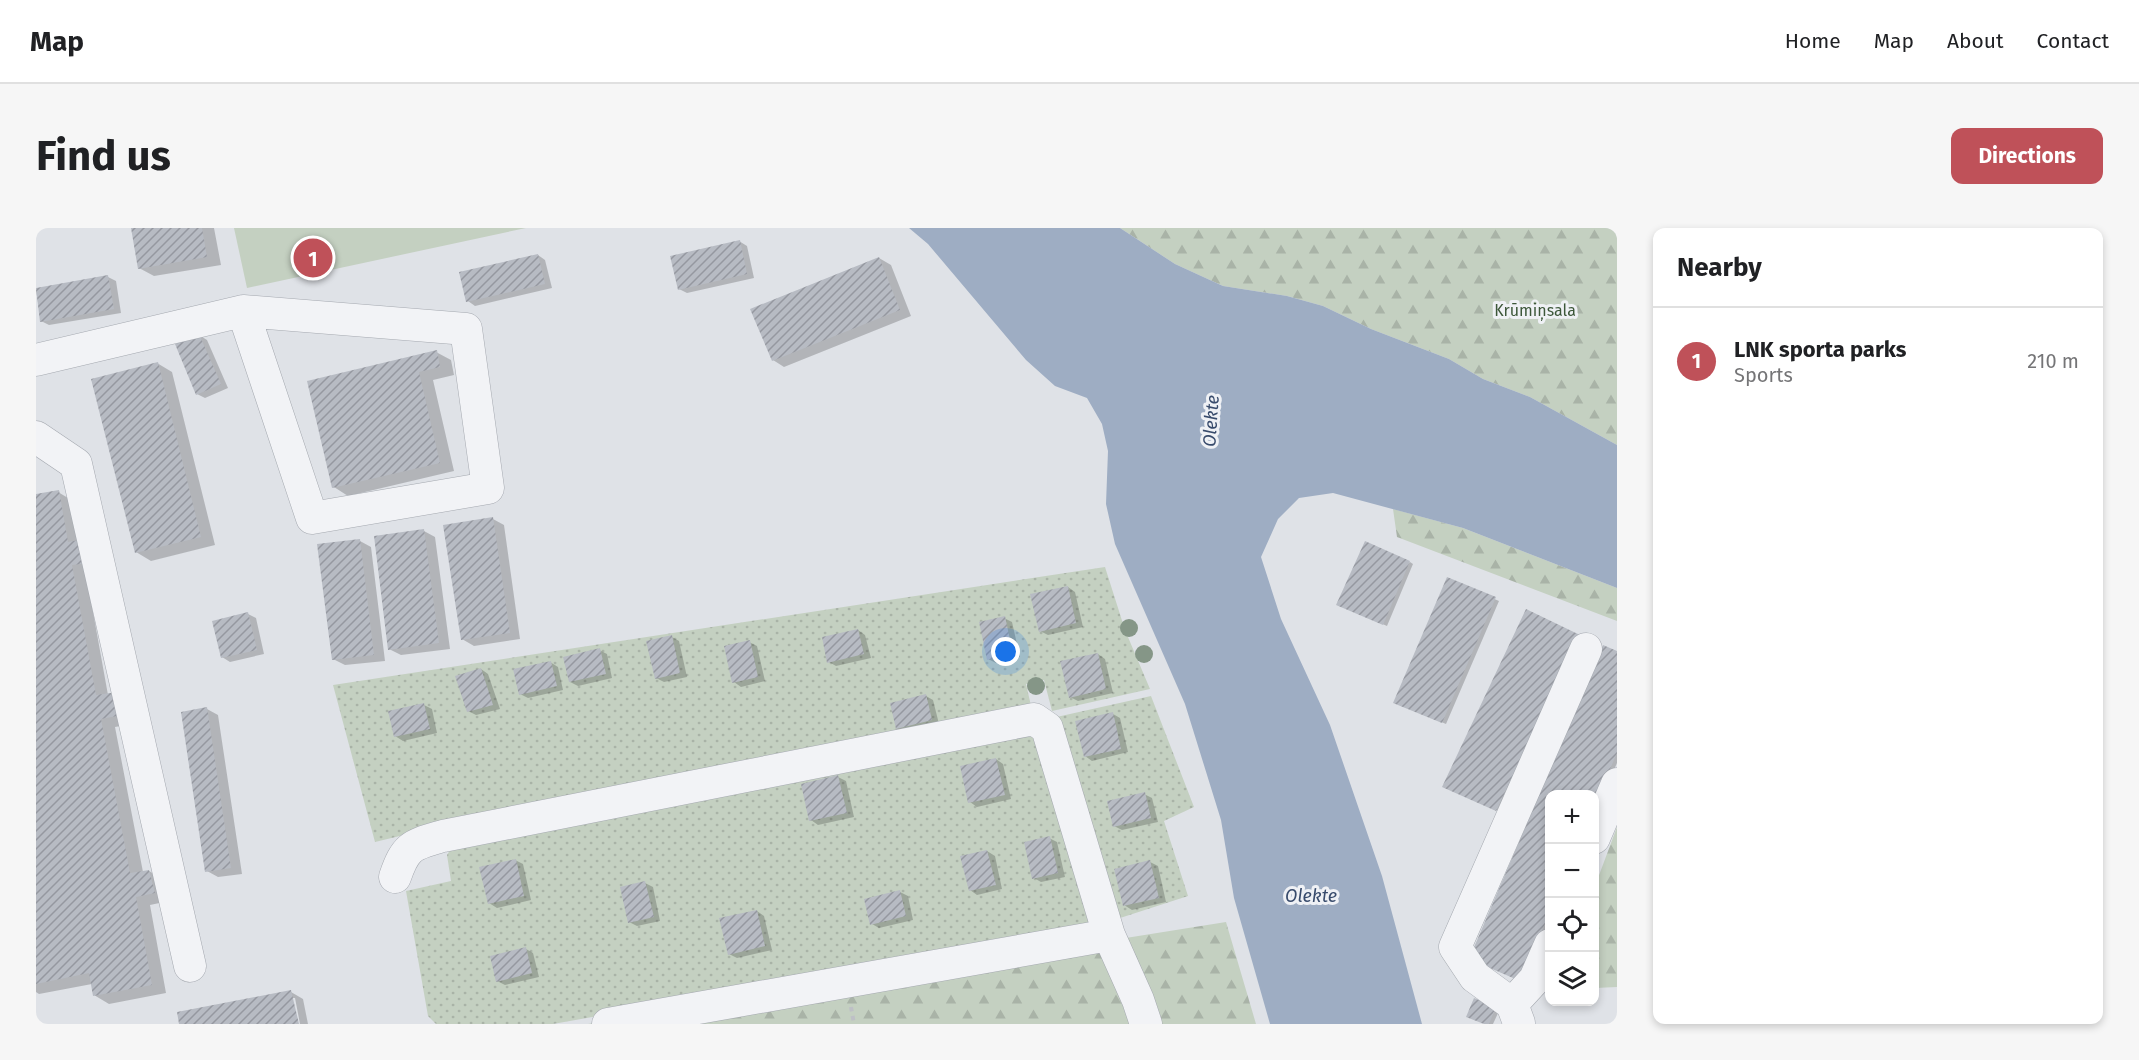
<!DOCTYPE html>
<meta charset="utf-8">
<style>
body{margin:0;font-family:"Fira Sans",sans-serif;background:#f6f6f6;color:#202124}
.controls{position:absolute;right:18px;bottom:18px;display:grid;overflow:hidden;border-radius:12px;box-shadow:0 3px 9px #0003}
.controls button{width:54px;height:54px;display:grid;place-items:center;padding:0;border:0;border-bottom:2px solid #e0e0e0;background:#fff;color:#202124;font:30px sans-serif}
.you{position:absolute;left:970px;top:424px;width:21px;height:21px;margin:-15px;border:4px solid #fff;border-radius:50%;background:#1a73e8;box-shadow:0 0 0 9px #1a73e833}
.badge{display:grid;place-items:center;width:39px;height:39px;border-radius:50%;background:#bf5159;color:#fff;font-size:20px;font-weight:700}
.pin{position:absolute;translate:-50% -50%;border:3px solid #fff;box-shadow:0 2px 6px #0006}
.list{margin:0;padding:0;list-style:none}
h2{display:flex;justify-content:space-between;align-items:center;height:78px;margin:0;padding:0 24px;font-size:26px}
h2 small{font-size:20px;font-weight:400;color:#757577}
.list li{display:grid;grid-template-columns:39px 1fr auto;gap:18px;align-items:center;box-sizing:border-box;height:108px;padding:0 24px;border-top:2px solid #e0e0e0}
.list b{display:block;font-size:22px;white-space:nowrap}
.list p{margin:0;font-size:20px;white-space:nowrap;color:#757577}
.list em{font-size:20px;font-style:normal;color:#757577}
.icon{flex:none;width:33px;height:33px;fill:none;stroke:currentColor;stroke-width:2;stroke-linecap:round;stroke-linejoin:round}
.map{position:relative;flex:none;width:1581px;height:796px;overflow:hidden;border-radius:12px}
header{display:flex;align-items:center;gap:36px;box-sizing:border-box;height:84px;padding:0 30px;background:#fff;border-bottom:2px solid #e0e0e0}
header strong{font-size:28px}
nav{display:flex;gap:33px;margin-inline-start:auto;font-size:21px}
.intro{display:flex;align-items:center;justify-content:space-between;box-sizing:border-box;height:144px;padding:0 36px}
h1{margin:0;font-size:42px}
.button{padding:15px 27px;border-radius:12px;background:#bf5159;color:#fff;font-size:21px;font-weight:700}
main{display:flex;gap:36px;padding:0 36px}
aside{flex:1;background:#fff;border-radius:12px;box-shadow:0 3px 9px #0003}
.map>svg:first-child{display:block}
.green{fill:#c4d0c1}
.forest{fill:url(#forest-firs)}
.garden{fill:url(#garden-dots)}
.water{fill:#9eadc3}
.shadow{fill:#0003}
.building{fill:url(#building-hatch)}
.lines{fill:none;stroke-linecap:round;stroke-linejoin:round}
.minor-casing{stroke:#a5a9b0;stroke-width:33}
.path{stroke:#bec0c6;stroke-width:4;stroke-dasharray:4.5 4.5;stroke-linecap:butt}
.minor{stroke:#f2f3f6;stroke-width:32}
.tree{fill:#859687}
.labels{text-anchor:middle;stroke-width:6;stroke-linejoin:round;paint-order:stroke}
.park-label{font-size:16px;fill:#3c5739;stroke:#eff1f5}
.water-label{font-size:18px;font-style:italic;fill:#384b6c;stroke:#eff1f5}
</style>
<header>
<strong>Map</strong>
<nav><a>Home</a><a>Map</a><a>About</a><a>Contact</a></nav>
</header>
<div class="intro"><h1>Find us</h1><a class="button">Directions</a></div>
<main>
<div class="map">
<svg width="1581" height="796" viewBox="0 0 1581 796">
<defs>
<pattern id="forest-firs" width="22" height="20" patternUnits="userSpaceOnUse" patternTransform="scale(1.5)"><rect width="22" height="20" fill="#c4d0c1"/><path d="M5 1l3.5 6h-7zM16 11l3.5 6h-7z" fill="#a9b3a7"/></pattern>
<pattern id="garden-dots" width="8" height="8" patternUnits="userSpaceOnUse" patternTransform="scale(1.5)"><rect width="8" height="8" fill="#c4d0c1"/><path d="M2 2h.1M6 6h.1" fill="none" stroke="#a9b3a7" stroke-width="1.8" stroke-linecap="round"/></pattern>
<pattern id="building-hatch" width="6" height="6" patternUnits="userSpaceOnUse" patternTransform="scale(1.5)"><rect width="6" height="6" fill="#b7bbc3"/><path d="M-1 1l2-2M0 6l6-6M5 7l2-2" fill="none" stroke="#9598a0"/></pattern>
</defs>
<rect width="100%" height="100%" fill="#dfe2e7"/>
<path class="green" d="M198 0H490L211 60Z"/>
<path class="forest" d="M1084 0H1581V217L1494 169 1447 151 1413 131 1335 101 1287 78 1251 68 1187 58 1139 36Z
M1357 281 1427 300 1581 360V393L1361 309Z
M1581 599V759L1559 760V658Z
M1190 694 1220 796H552Z"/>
<path class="garden" d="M1069 339 1089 402 1114 461 1016 483 1008 452 990 456 996 482 405 598 339 614 297 457Z
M1115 468 1158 579 1128 593 1152 668 1081 691 1016 490Z
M1000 504 1062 699 517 796H400L392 788 370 663 415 653 411 627 416 619Z"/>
<path class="water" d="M873 0H1084L1139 36 1187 58 1251 68 1287 78 1335 101 1413 131 1447 151 1494 169 1581 217V360L1427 300 1297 265 1263 270 1242 291 1225 329 1245 391 1294 497 1346 648 1386 796H1234L1198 670 1185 592 1149 476 1079 316 1070 276 1072 223 1066 196 1051 170 1019 158 990 132 892 16Z"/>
<path class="shadow" d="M96 0H178L185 37 118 48 103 40Z
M703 13 711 18 718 50 651 65 643 61Z
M502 27 509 32 516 60 439 78 432 73Z
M843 30 855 37 875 88 748 139 737 132Z
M72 49 80 53 85 85 13 97 5 93 0 62Z
M163 107 171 112 192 160 169 170 161 166Z
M400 124 415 132 418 147 397 152 418 243 312 268 298 259 272 154Z
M121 135 136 144 179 317 115 333 100 324Z
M22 264 37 273 72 467 101 495 79 499 107 644 113 643 128 652 133 673 114 677 130 765 73 776 58 767 56 756 3 766 0 764V268Z
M457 291 468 297 484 411 438 418 426 411Z
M388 303 399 309 414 421 365 427 353 421Z
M324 313 335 319 349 433 309 437 297 431Z
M1374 334 1377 336 1351 398 1305 378Z
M1412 351 1463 373 1410 496 1362 476Z
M1032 359 1039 364 1047 399 1012 407 1004 403Z
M212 386 220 390 228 426 194 434 186 429Z
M968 390 976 394 984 429 960 435 952 431Z
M822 402 829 407 835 430 800 438 793 434Z
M636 409 643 413 651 449 628 454 620 450Z
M1547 410 1464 584 1411 560Z
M713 414 721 418 729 453 705 459 698 454Z
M563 422 571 426 576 450 542 458 534 454Z
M1581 424V535L1558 587V566H1514V693L1487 754 1435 730Z
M1062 426 1069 431 1077 465 1042 473 1034 469Z
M514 434 522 439 527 462 492 470 484 466Z
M445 441 452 446 464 481 440 487 432 483Z
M890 468 897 472 903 496 868 504 861 500Z
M388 477 396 481 401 505 367 513 359 508Z
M171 481 182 487 206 646 182 649 171 643Z
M1077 486 1084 490 1092 524 1056 533 1049 528Z
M960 531 967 536 975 571 941 579 934 574Z
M802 549 810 553 818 589 782 597 775 592Z
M1108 566 1116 570 1122 594 1086 602 1078 598Z
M1013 610 1021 614 1029 649 1005 654 998 650Z
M951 623 959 628 966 661 941 667 934 662Z
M479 632 487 636 495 672 461 680 453 675Z
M1114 634 1122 638 1130 674 1096 682 1088 677Z
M609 655 617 659 624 693 601 698 593 694Z
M864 664 872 668 877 692 843 700 836 696Z
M721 683 728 688 736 722 701 730 693 726Z
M490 721 497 725 503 749 469 757 461 753Z
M255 764 267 771 272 796H264L259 770H255L261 796H145Z
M1460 781 1463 783 1457 796H1450Z"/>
<path class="building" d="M95 0H166L171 29 102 41Z
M704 12 711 46 642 62 634 28Z
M502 26 509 56 430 74 423 44Z
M843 29 864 82 736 133 714 81Z
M72 47 78 81 4 94 0 60Z
M163 106 185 156 160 167 139 116Z
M401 122 404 139 383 144 404 235 296 260 271 153Z
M122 134 165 309 99 325 55 151Z
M23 262 32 314 49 311 53 335 36 337 60 467 81 464 86 487 65 491 94 645 113 642 119 665 100 669 116 757 57 768 53 745 0 756V266Z
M457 289 474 405 425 412 407 297Z
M388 301 403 415 352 422 338 308Z
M324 311 338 427 296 432 281 316Z
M1329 313 1374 333 1347 397 1300 377Z
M1411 349 1460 369 1406 495 1357 475Z
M1032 358 1040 395 1003 404 994 366Z
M1490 381 1544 407 1460 583 1406 559Z
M212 384 221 422 185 430 176 393Z
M969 388 977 426 951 432 943 394Z
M822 401 828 426 791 435 786 409Z
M636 407 644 445 619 451 610 413Z
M714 412 722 449 696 455 688 418Z
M1567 417 1581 423V525L1558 578V566H1514V684L1484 753 1433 731Z
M564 420 570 446 533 454 527 429Z
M1062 425 1070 461 1033 470 1024 433Z
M515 433 521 458 483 467 477 441Z
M445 440 457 477 431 484 419 448Z
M890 466 896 492 860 501 854 475Z
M388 475 394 501 358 509 352 483Z
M171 479 195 640 169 644 145 484Z
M1077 484 1085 521 1048 529 1039 493Z
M960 530 969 567 932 575 924 538Z
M802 547 811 585 773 593 765 556Z
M1109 564 1115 590 1077 599 1071 573Z
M1014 608 1022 645 996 651 988 614Z
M951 622 960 657 933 663 924 628Z
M480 631 488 668 452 676 443 639Z
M1114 632 1123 670 1087 678 1078 641Z
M609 653 618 689 592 695 584 659Z
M864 662 870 688 834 697 828 671Z
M721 682 729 718 692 727 683 690Z
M490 719 496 745 460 754 454 728Z
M255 762 263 796H143L141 784Z
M1438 770 1460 779 1453 796H1448L1430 789Z"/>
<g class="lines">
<g class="minor-casing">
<path id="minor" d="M0 132 207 83 430 101 452 260 276 290 207 83
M0 209 40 236 154 738
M1558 610 1581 556
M359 649C370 617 376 617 407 608L998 491 1011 500 1073 707 1102 772 1110 796
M1476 776 1439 749 1419 719 1550 421
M1483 795 1476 776 1499 751 1514 717
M572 796 1073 707"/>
</g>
<path class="path" d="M815 779 818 796"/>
<use href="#minor" class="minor"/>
</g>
<g class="tree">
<circle cx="1093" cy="400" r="9"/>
<circle cx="1108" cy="426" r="9"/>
<circle cx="1000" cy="458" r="9"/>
</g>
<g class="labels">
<g class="park-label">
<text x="1499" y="88">Krūmiņsala</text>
</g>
<g class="water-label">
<text transform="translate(1175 193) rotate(-86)" y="6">Olekte</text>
<text x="1275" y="674">Olekte</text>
</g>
</g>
</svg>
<div class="controls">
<button>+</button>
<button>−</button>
<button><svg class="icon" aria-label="locate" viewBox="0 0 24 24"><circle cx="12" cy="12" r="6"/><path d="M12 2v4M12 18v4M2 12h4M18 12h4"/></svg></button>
<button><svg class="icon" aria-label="layers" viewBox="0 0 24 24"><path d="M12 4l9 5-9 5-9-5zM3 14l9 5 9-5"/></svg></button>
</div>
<div class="you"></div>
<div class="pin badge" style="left:277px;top:30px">1</div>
</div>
<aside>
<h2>Nearby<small></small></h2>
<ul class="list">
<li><span class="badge">1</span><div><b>LNK sporta parks</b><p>Sports</p></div><em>210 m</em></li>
</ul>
</aside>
</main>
